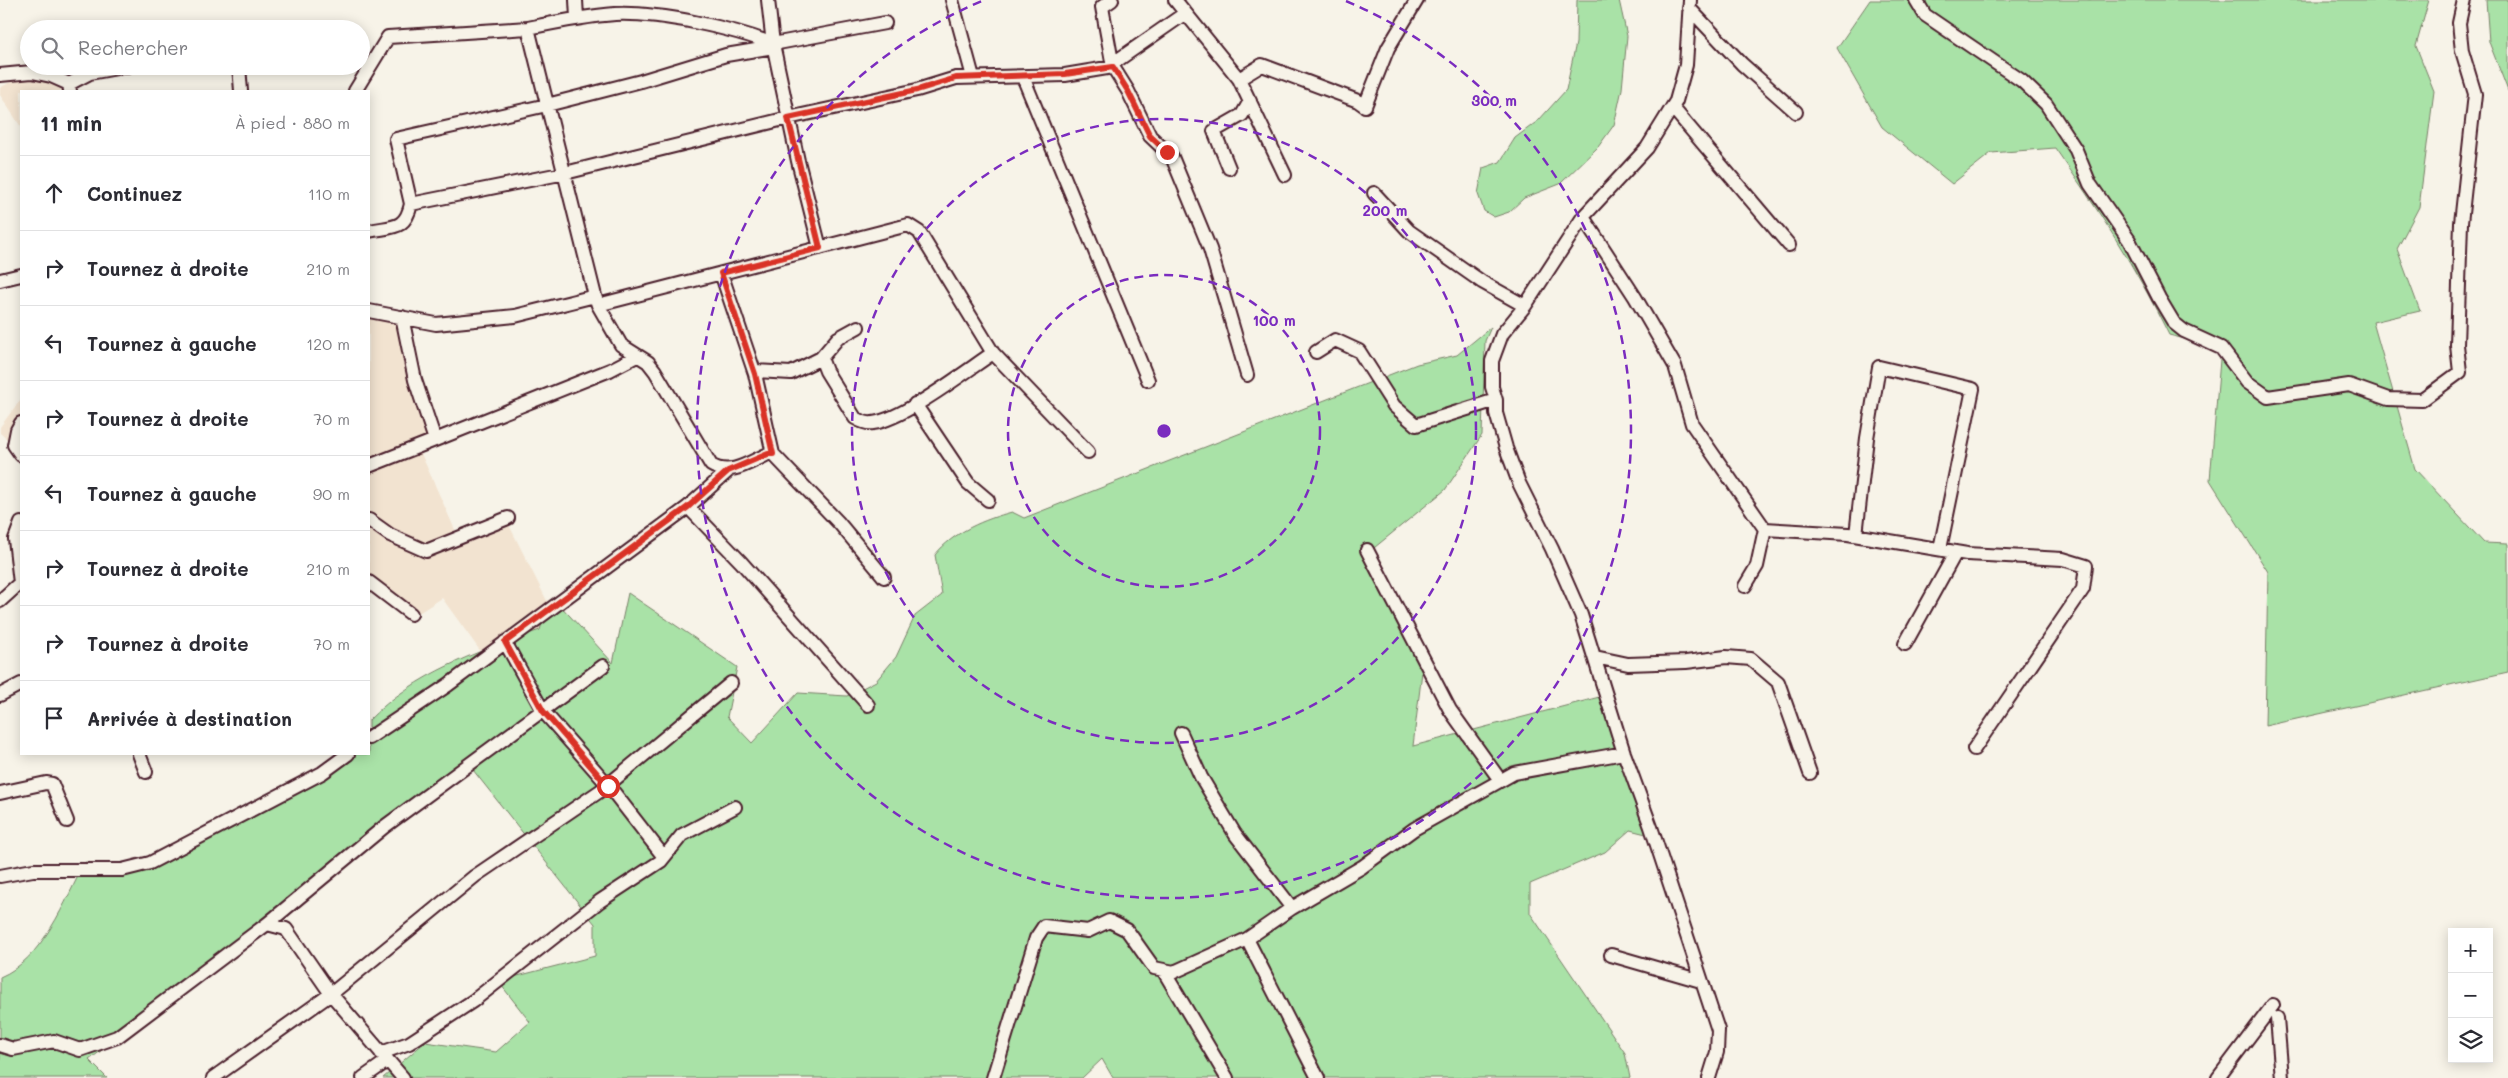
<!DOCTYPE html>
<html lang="fr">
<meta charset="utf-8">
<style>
body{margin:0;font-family:Mali,sans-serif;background:#f2f2f3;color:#2b2b33}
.controls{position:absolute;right:15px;bottom:15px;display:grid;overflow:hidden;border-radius:0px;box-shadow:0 2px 12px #0003}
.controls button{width:45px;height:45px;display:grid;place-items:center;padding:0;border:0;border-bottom:1px solid #e1e1e2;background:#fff;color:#2b2b33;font:25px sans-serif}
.stop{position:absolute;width:15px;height:15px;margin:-11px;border:4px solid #d93025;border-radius:50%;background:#fff}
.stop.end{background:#d93025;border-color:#fff;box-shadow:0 1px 5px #0008}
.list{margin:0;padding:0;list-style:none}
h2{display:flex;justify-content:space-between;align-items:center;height:65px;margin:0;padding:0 20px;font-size:21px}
h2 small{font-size:16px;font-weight:400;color:#7c7c81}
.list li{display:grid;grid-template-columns:32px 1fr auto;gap:15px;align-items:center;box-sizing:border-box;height:75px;padding:0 20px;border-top:1px solid #e1e1e2}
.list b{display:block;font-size:19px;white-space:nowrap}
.list em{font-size:16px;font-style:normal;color:#7c7c81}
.icon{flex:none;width:28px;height:28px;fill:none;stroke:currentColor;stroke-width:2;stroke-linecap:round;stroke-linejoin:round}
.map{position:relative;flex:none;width:2508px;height:1078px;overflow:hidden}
.search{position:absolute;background:#fff;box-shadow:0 2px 12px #0003;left:20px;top:20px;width:350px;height:55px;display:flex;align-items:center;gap:12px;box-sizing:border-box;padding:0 18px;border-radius:28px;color:#7c7c81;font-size:19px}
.panel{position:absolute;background:#fff;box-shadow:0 2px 12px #0003;left:20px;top:90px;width:350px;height:665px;border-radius:0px}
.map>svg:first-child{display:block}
.built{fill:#f2e3d0}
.green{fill:#a9e2a7;stroke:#7a8069}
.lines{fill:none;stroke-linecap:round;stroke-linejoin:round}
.minor-casing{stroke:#4a1f2b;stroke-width:16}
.minor{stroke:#f7f3e8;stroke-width:12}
.route{stroke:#d93025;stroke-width:6}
.ring{fill:none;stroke:#7b2cbf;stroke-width:2.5;stroke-dasharray:9 6}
.centre{fill:#7b2cbf;stroke:#f7f3e8;stroke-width:2.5}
.ring-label{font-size:15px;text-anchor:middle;font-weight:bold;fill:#7b2cbf;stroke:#f7f3e8;stroke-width:5;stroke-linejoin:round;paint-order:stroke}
</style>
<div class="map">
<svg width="2508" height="1078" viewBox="0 0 2508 1078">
<rect width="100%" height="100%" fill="#f7f3e8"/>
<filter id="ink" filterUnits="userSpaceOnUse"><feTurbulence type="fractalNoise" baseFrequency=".02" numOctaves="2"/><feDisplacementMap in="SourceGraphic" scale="10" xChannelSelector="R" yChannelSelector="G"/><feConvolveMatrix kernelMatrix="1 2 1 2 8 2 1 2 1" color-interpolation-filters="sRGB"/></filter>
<g filter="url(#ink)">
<path class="built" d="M21 76 47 77 68 91H21V127L0 95V88Z
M369 311 402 317 435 440 418 447 456 532 503 513 548 603 540 630 481 652 442 598 414 616 369 584Z
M21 399V452L0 433V427Z"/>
<path class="green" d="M1577 0H1619L1627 36 1622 89 1614 125 1598 147 1560 184 1524 198 1509 212 1494 217 1484 211 1478 194 1483 168 1500 162 1515 138 1539 120 1566 90 1576 43Z
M1870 0H2429L2416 46 2434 91 2419 207 2397 249 2420 311 2373 322 2415 469 2484 543 2508 544V672L2265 726 2268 572 2210 480 2221 348 2169 335C2137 269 2097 208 2055 148L1991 153 1952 184 1882 127 1837 48Z
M2486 0H2508V91L2489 42Z
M1491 327 1485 341 1482 435 1445 490 1369 552 1424 655 1413 746 1607 695 1646 834 1630 830 1605 852 1530 884V913L1625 1053 1630 1078H1113L1102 1059 1082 1078H383L425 1042 496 1052 530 1022 498 981 595 956V924L473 770 438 786 298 900 89 1060 107 1078H0V977C43 959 65 901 85 862L118 866 156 856 334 764 341 754H369V720C414 674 480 650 540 630L548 603H558L613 663 628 593 737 667 727 717 752 743 798 693 847 696 876 681 896 657 915 616 942 595 935 555C953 532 985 519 1012 512L1024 518 1417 364 1457 355Z"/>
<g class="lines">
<g class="minor-casing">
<path id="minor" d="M576 0 577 18
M768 0 773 44 885 23
M952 0 973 77
M1112 0 1102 7 1113 67 1128 91 1150 136 1172 157 1210 249 1247 375
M1175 0 1239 79 1285 175
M1690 0 1686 65 1676 101 1647 148 1583 217 1525 306 1502 334 1492 361V387L1496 400V413L1506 448 1519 483 1552 549 1581 615 1624 753 1651 827 1718 1030 1717 1052 1709 1078
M1916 0 1925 15 2022 81 2046 104 2076 150 2090 184 2129 240 2159 298 2174 323 2184 331 2221 348 2247 382 2268 397 2349 385 2388 399 2422 400 2460 372 2457 345 2461 223 2475 94 2462 51 2459 23 2464 0
M1689 8 1742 64 1796 112
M239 66 241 91
M0 75 32 72 51 76 69 84 70 91
M1023 77 1148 380
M1239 79 1262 65 1358 101 1365 106 1388 48 1417 0
M69 84 90 73 128 66
M355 91 388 37 528 28
M1672 107 1789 245
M1229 168 1214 131 1242 115 1250 101
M1374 193 1409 231 1482 282 1525 306
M411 204 396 139 547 105 641 81 726 55 774 47
M1583 217 1635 297 1675 366 1692 424 1765 529 1848 534 1967 554 2063 559 2086 566 2083 589 1974 749
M369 231C392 226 405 231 411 204L565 173 788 118 917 90 956 78 1065 75 1113 67 1115 62 1184 14
M721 273 755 374 773 454 839 523 884 577
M0 280 21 275
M595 296 528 28C557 22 586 16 615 14 658 12 733 28 773 44L798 161 820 248
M598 305 621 345 648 362 655 371 711 465C730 477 750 462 768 454H773
M369 311 436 324 515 316 595 296 598 305 908 225 919 232 993 353 1088 452
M402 317 415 380 435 440 610 370 637 356
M1316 352 1335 340 1359 351 1394 406 1416 425 1496 400
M821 358 826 371 855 418C860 421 867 424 873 423 904 419 966 371 993 353
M754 371 791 373 821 358 838 338 858 327
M915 404 968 483 988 500
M21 423 17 430 14 445 21 455
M369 466 435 440
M688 507 728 471
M369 520 390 535 426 551 508 518
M1856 535 1867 438 1879 367 1973 389 1940 549
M1367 550 1450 710 1500 780
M369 582 411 614
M20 583 15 539 21 523
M1745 586 1757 566 1765 529
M0 601 21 582
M505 642 543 711 608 785 664 857
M1905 644 1956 552
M1595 657 1628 664 1686 662 1726 657 1751 659 1778 682 1810 773
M0 695 21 684
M1181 733 1201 777 1235 834 1292 908
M369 738 448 685 688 507 741 562 868 705
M139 754 146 772
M0 793 46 783 52 784 67 821
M0 876 33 870H122L150 863 322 773 348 754
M267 924 286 929 331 994 403 1078
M1247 939 1318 1078
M1611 955 1701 981
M1163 970 1227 1078
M2277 1018 2282 1078
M0 1045 13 1049 54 1041 80 1050 117 1037 267 924 384 827 603 666
M381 1053 409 1043 473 1001 600 901 661 861 682 835 735 807
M213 1078 331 994 475 876 603 789 731 683
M363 1078 387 1061
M993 1078 1036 938 1044 926 1088 931 1109 921 1127 930 1154 968 1174 972 1247 939 1292 908 1362 867 1414 829 1514 773 1624 753
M2218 1078 2273 1005"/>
</g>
<use href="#minor" class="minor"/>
</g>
</g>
<g class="lines" filter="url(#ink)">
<path class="route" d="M608 786 543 711 505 642 688 507 728 471 768 454H773L755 374 721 273 820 248 788 118 917 90 956 78 1065 74 1113 67 1128 91 1150 136 1167 152"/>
</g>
<g class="ring">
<circle cx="1164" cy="431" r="156"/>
<circle cx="1164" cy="431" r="312"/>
<path d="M1346 1A467 467 0 1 1 982 1"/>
</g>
<circle cx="1164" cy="431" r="8" class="centre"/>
<g class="ring-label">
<text x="1494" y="106">300 m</text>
<text x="1385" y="216">200 m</text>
<text x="1274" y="326">100 m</text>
</g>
</svg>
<div class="controls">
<button>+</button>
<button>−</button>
<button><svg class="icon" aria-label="layers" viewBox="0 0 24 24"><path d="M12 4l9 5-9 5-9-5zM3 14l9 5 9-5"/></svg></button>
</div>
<div class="stop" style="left:608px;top:786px"></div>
<div class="stop end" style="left:1167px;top:152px"></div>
<div class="search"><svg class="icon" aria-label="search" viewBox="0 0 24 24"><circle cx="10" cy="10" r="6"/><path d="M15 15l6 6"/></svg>Rechercher</div>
<section class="panel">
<h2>11 min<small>À pied · 880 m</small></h2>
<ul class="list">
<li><svg class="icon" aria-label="ahead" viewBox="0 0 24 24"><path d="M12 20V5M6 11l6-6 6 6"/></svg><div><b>Continuez</b></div><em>110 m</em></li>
<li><svg class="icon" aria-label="right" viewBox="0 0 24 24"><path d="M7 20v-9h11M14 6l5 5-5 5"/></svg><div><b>Tournez à droite</b></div><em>210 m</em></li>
<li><svg class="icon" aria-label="left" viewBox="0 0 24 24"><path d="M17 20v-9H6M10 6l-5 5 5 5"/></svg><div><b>Tournez à gauche</b></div><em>120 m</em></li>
<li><svg class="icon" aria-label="right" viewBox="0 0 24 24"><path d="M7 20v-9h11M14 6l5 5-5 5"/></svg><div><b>Tournez à droite</b></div><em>70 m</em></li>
<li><svg class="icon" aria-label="left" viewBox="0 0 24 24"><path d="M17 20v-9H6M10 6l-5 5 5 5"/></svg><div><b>Tournez à gauche</b></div><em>90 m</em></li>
<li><svg class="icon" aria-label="right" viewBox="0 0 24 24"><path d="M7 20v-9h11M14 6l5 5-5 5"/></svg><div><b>Tournez à droite</b></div><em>210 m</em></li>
<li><svg class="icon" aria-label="right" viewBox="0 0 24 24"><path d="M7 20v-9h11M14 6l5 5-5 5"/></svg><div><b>Tournez à droite</b></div><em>70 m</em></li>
<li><svg class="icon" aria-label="arrive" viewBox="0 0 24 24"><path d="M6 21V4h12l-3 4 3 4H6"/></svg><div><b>Arrivée à destination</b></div></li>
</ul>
</section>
</div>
